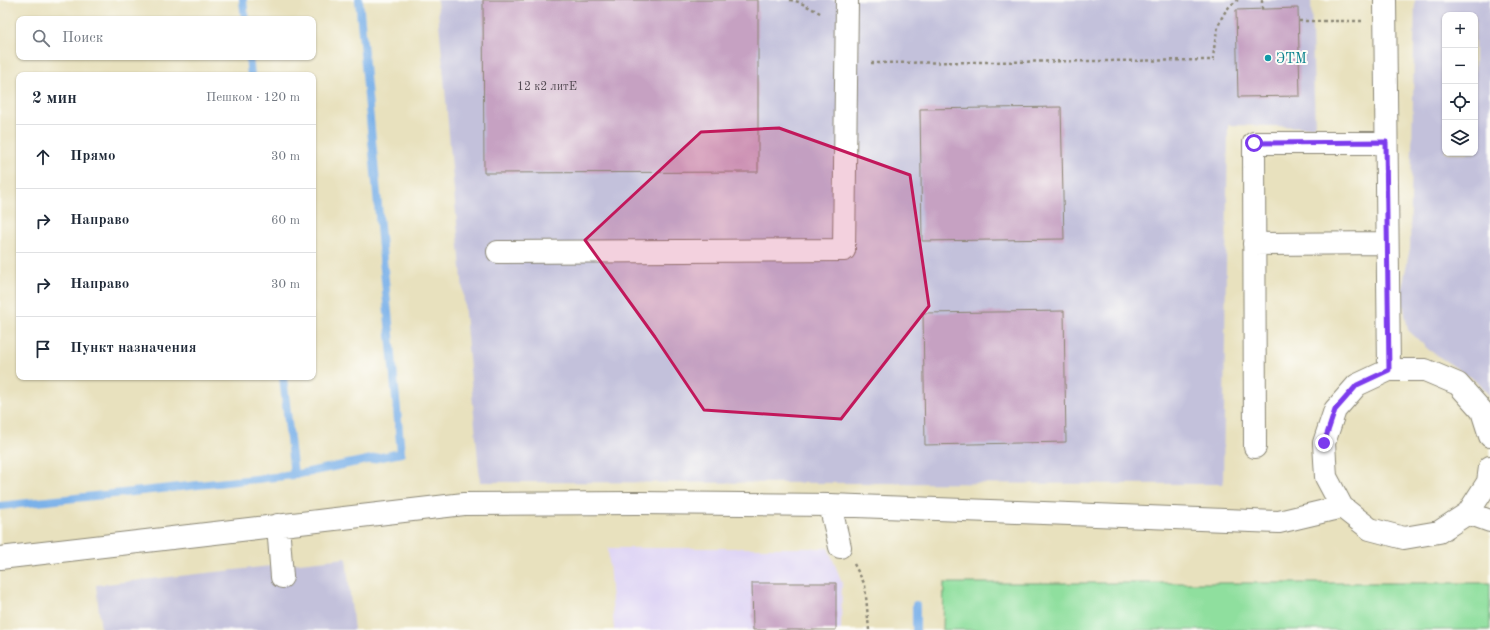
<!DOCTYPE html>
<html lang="ru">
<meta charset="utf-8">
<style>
body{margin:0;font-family:"Old Standard TT",serif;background:#f6f6f7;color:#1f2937}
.controls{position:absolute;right:12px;top:12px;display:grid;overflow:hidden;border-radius:8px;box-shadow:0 1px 3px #0004}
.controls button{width:36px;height:36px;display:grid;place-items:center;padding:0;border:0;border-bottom:1px solid #e0e1e3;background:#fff;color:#1f2937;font:20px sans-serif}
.stop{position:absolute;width:12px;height:12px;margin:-9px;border:3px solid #7c3aed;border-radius:50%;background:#fff}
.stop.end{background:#7c3aed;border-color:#fff;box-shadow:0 1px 4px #0008}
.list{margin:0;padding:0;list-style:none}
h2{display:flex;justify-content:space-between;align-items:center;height:52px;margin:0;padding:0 16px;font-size:17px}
h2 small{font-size:13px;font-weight:400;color:#747a83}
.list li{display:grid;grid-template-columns:26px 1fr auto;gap:12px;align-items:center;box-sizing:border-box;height:64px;padding:0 16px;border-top:1px solid #e0e1e3}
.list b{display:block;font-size:15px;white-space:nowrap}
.list em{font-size:13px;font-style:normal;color:#747a83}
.icon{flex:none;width:22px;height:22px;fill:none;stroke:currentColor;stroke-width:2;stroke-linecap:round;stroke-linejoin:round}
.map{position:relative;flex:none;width:1490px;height:630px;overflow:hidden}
.search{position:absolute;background:#fff;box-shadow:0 1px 3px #0004;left:16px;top:16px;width:300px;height:44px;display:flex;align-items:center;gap:10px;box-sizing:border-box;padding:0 14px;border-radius:8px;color:#747a83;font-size:15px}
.panel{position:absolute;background:#fff;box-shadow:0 1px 3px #0004;left:16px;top:72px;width:300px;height:308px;border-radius:8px}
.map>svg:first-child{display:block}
.built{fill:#dfd5f5}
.industrial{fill:#c3c1db;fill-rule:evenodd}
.green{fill:#8fdf9e;stroke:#5d8564}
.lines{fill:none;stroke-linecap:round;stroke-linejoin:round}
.stream{stroke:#7ab1e9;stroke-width:8}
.building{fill:#c6a1c2}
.minor-casing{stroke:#8a8674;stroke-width:24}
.path{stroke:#8a8674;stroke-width:2.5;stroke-dasharray:3 3;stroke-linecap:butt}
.minor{stroke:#fff;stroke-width:22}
.route{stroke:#7c3aed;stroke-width:5}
.marked{fill:#c2185b;fill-opacity:0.2;stroke:#c2185b;stroke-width:3;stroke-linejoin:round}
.culture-dot{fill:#0f9aa8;stroke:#fdfcf7;stroke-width:1.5}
.labels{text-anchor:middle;stroke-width:4;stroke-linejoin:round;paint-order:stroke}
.number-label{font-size:12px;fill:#524851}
.culture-label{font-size:14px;fill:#0d838f;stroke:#fdfcf7;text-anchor:start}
</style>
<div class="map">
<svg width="1490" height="630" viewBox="0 0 1490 630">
<rect width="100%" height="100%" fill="#fdfcf7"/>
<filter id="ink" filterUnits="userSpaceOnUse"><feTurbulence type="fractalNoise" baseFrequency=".025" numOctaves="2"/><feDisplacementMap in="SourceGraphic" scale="8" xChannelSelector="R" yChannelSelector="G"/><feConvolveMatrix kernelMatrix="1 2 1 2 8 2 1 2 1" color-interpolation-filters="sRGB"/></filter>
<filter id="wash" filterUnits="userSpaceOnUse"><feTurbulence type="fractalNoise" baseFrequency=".012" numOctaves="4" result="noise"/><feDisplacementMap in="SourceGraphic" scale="16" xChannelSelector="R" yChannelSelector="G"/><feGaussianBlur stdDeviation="0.9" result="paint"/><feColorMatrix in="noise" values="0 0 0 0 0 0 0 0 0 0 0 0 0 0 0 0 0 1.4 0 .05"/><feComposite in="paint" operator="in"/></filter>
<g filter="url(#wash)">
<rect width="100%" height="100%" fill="#e8e1be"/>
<path class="built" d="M608 548H828L842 582 841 630H614Z"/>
<path class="industrial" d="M437 0H1311L1315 127 1228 125 1223 484 480 482Z
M1415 0H1490V397L1479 383 1429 350 1408 330 1401 293 1410 248ZM1445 15H1475V153H1445Z
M346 558 354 630H101L96 585Z"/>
<path class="green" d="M944 583H1490V630H943Z"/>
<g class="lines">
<path class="stream" d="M243 0 245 19
M249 57 251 75
M283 377 294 475
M0 506 294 475 401 453 359 0
M916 630V605"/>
</g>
<g id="blocks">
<path class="building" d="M483 0H758V172L484 173Z
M1298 8 1300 96 1238 97 1236 10Z
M1061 107 1064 239 922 241 920 109Z
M1064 311 1066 442 925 445 923 313Z
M752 583H836V630H753Z"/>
</g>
</g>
<g filter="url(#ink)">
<use href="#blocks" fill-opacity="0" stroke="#8a8674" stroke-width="1"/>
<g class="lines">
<g class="minor-casing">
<path id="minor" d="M1385 0 1389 370
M1254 244 1387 243
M498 252 844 250 847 0
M1490 436 1482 411 1458 384 1425 370H1389L1357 385 1335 410 1324 443 1326 477 1342 507 1370 529 1404 538 1439 532 1468 513 1488 482 1490 467
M1255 447 1254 143H1386
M830 505 840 547
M1468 513 1490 521
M278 525 282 577
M0 558 464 504 637 503 830 505 1279 522 1342 507"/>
</g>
<path class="path" d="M790 0 799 2 822 14
M1262 0V9
M1299 21H1362
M871 63 1213 60C1215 38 1217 12 1238 0
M854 564 865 585 869 630"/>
<use href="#minor" class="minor"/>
</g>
</g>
<g class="lines" filter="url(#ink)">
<path class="route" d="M1254 143 1386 142 1389 370 1357 385 1335 410 1324 443"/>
</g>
<path class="marked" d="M779 128 910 175 929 306 841 419 704 410 655 337 585 240 701 132Z"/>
<circle class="culture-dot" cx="1268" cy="58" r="4"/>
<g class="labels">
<g class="number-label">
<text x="547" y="90">12 к2 литЕ</text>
</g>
<g class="culture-label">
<text x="1276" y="63">ЭТМ</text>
</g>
</g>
</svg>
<div class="controls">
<button>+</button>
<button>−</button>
<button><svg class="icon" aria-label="locate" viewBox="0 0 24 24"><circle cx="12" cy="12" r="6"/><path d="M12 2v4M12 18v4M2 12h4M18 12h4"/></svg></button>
<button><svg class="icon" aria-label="layers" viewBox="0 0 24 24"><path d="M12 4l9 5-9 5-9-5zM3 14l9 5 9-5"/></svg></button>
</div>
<div class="stop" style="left:1254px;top:143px"></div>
<div class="stop end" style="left:1324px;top:443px"></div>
<div class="search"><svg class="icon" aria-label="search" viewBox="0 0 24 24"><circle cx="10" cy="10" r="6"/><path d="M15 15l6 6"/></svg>Поиск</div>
<section class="panel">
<h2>2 мин<small>Пешком · 120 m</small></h2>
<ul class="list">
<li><svg class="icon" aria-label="ahead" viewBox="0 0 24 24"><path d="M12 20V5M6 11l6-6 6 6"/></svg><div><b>Прямо</b></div><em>30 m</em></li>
<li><svg class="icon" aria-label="right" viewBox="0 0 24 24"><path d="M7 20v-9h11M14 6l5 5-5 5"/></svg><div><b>Направо</b></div><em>60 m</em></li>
<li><svg class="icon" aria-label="right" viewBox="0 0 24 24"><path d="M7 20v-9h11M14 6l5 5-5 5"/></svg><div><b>Направо</b></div><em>30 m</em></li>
<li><svg class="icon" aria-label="arrive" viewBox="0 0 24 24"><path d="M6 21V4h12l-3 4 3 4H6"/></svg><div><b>Пункт назначения</b></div></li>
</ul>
</section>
</div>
